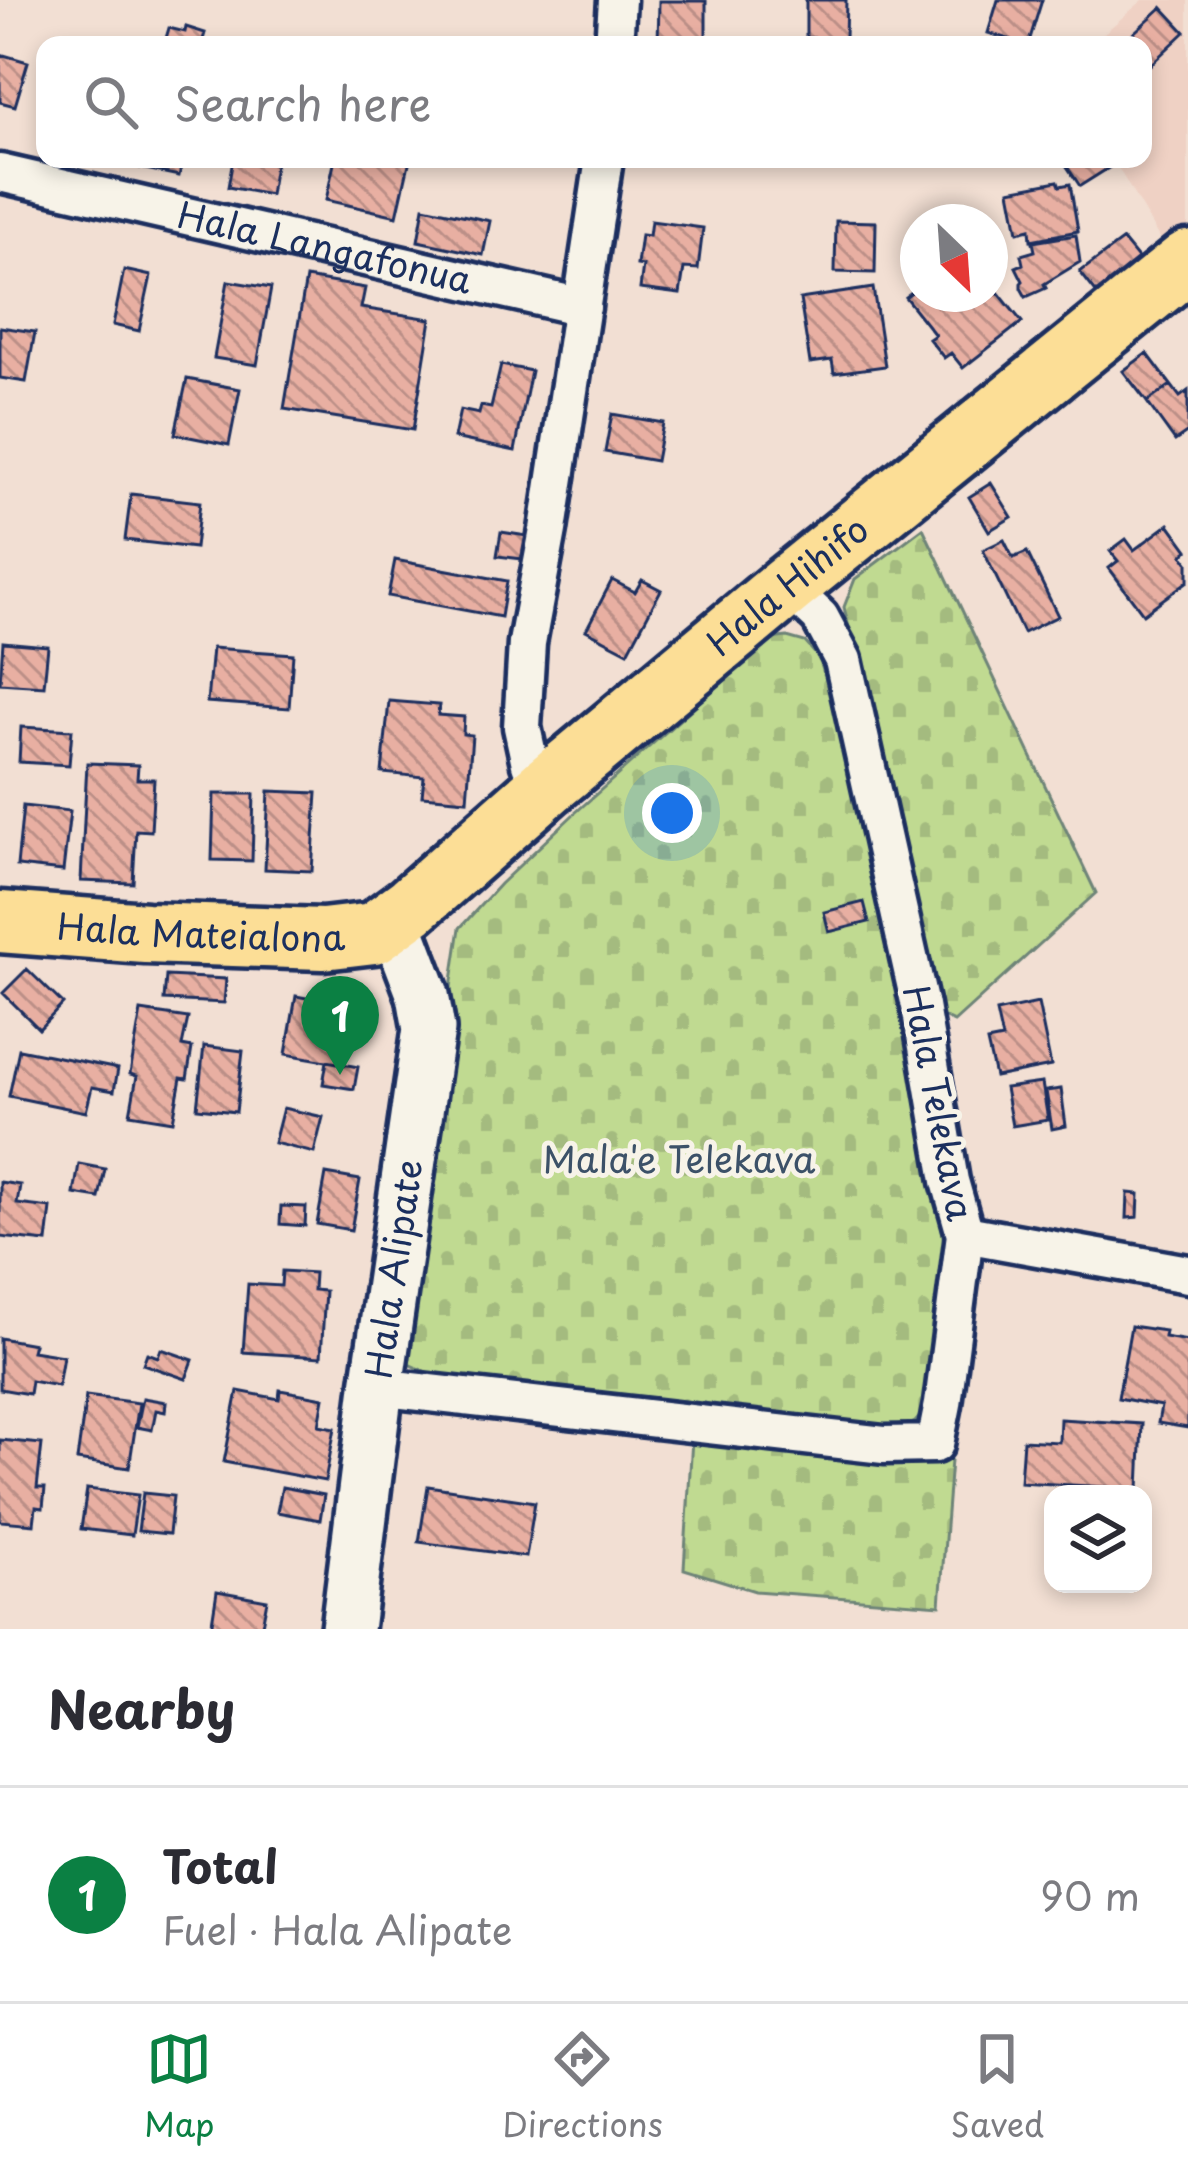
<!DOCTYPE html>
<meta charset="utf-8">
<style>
body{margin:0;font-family:"Playpen Sans",sans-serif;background:#f7f7f7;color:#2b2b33}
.controls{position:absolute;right:36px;bottom:36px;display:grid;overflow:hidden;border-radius:24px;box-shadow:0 6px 18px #0003}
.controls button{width:108px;height:108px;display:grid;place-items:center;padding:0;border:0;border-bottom:3px solid #e1e1e2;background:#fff;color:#2b2b33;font:60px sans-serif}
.compass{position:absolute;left:900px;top:204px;width:108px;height:108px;border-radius:50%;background:#fff;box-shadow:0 6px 18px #0003;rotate:155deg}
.you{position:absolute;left:672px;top:813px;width:42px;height:42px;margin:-30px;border:9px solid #fff;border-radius:50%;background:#1a73e8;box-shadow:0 0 0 18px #1a73e833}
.badge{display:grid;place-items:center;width:78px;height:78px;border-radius:50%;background:#0b8043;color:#fff;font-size:39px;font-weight:700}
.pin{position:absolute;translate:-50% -99px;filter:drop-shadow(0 3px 6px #0008)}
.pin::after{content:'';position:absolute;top:63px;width:42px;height:36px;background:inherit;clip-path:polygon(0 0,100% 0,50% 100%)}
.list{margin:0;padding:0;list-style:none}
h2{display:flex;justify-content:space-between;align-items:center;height:156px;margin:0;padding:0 48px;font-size:51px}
h2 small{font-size:39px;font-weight:400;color:#7c7c81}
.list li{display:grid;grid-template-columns:78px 1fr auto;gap:36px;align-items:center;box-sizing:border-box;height:216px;padding:0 48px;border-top:3px solid #e1e1e2}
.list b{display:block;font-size:45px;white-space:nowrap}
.list p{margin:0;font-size:39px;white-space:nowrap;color:#7c7c81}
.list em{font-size:39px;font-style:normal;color:#7c7c81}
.icon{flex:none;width:66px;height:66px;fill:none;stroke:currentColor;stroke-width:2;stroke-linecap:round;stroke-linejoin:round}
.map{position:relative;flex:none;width:1188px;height:1629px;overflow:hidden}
.search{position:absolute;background:#fff;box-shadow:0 6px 18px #0003;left:36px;right:36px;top:36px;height:132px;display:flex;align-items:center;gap:30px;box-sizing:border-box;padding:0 42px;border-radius:24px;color:#7c7c81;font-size:45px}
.sheet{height:372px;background:#fff}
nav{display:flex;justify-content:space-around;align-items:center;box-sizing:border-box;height:168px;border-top:3px solid #e1e1e2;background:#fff;font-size:33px;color:#7c7c81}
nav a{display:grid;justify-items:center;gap:6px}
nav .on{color:#0b8043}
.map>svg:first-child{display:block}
.built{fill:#efd1c4}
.cemetery{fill:url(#cemetery-stones);stroke:#6e8478;stroke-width:3}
.building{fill:url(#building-back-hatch);stroke:#1b2f5e;stroke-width:3}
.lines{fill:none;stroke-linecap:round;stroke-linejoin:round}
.street-casing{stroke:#1b2f5e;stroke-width:45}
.secondary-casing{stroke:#1b2f5e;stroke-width:60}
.primary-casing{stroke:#1b2f5e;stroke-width:69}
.street{stroke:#f7f3e8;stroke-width:36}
.secondary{stroke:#f7f3e8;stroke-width:51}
.primary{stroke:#fcde96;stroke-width:60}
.labels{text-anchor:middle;stroke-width:10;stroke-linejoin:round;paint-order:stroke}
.street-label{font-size:36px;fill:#1b2f5e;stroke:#f7f3e8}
.park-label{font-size:36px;fill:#3c5168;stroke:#f7f3e8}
</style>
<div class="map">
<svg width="1188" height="1629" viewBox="0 0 1188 1629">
<defs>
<pattern id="cemetery-stones" width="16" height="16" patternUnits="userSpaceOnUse" patternTransform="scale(3)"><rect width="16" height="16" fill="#c0da91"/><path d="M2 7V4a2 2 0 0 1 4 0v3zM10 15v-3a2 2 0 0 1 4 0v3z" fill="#a4bb7f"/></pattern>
<pattern id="building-back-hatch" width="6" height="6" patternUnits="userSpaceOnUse" patternTransform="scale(3)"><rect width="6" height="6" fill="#e8afa2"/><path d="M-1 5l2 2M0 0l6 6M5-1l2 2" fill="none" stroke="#bb8f87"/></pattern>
</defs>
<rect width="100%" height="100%" fill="#f2dfd3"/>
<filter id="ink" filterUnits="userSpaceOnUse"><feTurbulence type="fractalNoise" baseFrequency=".00833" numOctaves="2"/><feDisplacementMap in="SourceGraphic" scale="24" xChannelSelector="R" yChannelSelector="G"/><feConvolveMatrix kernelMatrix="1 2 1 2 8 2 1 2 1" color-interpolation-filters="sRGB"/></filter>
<g filter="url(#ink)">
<path class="built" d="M1143 0H1188V226L1164 246 1113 159H1143V45H1090Z"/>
<path class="cemetery" d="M923 528 1096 893 954 1022 943 1017 844 607 855 579Z
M787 637 805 642 819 658 846 741 917 1076 945 1248 933 1361 923 1413 915 1422 894 1432 438 1377 404 1362 443 1040 460 928 500 884 575 813 770 639Z
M692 1439 951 1460 940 1605 755 1591 684 1569Z"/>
<path class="building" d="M806 0H846L845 38H806Z
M998 0H1042L1028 45 988 33Z
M659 1H706V45H658Z
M1162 7 1185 32 1150 65 1143 58V45H1131L1126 40Z
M186 27 205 33 202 43 208 45H164L169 28 185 32Z
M0 54 28 62 15 106 0 102Z
M123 159H183L179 176 122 164Z
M233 159H276L270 195 228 187Z
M335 159H410L397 216 326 200Z
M1062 159H1104L1110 167 1080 186Z
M1058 181 1060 186 1070 184 1078 231 1031 240 1030 229 1018 232 1010 190Z
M424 207 490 221 483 255 418 241Z
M651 221 703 228 698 269 684 268 680 294 640 289 643 266 637 265 641 235 649 236Z
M836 221 876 222 875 273 835 272Z
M1076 235 1080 262 1044 284 1046 288 1026 297 1021 288V283L1023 281 1016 267 1023 264 1021 255 1035 251 1033 242Z
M1123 240 1141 262 1098 295 1080 272Z
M124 270 151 276 139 331 113 325Z
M306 278 365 288 361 308 431 319 413 430 284 409Z
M228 281 271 288 257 365 214 358Z
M990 282 1022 322 963 368 951 353 944 358 929 339 935 335 905 297 918 287V294H990Z
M873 288 885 366 834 373 832 360 810 363 800 299Z
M0 327 35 332 26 382 0 378Z
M1147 353 1171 385 1147 402 1123 371Z
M501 365 531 371 515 451 454 438 460 410 479 414 481 406 491 408Z
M187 379 240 389 229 445 175 434Z
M1171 385 1180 397 1188 391V432L1175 441 1147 402Z
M612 414 663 423 656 461 605 452Z
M991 483 1012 517 989 531 969 497Z
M131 494 200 502 195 548 125 540Z
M1169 524 1188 550 1183 555 1188 562V581L1143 614 1109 568 1118 561 1110 551 1126 539 1134 550Z
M501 532 527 536 523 559 497 556Z
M1004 540 1013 558 1027 552 1058 616 1023 633 983 550Z
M395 560 507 581 501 617 388 596Z
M612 580 635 592 642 580 661 590 628 652 586 630Z
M3 642 48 646 44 686 0 683Z
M212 648 293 654 289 708 207 702Z
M389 701 439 705 438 715 464 717 463 734 472 735 467 800 422 796 424 777 382 773Z
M21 727 72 730 69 765 19 762Z
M87 763 138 765 137 779H154L151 831 136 830 133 883 81 881Z
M269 791 317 793 312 871 265 869Z
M214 794H254L252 861 212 860Z
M23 806 70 811 63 871 17 866Z
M864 902 869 922 829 932 824 912Z
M27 969 63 1004 39 1029 3 993Z
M166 976 226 979 224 1003 164 1000Z
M296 996 349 1006 338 1063 286 1054Z
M1038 1003 1051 1066 995 1077 987 1042 1002 1039 996 1012Z
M141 1011 188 1018 182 1046 192 1048 187 1079 181 1078 173 1121 130 1114 137 1076 130 1074Z
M204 1046 243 1051 236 1112 197 1108Z
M19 1049 118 1069 114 1091 92 1087 86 1112 9 1096Z
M327 1061 358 1067 354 1089 323 1084Z
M1042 1083 1048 1120 1012 1126 1005 1088Z
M1061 1089 1066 1126 1052 1129 1046 1091Z
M283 1108 323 1117 314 1153 274 1143Z
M79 1164 105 1169 99 1198 74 1194Z
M326 1174 360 1180 351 1230 317 1224Z
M0 1182 20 1185 17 1204 51 1208 47 1242 0 1237Z
M1128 1193 1139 1194 1138 1217 1127 1218Z
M281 1206 306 1207 305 1226 280 1224Z
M282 1271 314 1273 313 1290 325 1291 321 1357 243 1352 248 1284 281 1286Z
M1131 1326 1165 1331 1164 1337 1188 1341V1428L1158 1423 1161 1406 1118 1398Z
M0 1338 34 1344 32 1351 63 1356 58 1386 31 1381 29 1394 0 1389Z
M161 1349 193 1360 186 1379 143 1364 147 1353 158 1357Z
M280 1390 324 1398 319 1425 335 1428 325 1481 224 1462 238 1391 279 1399Z
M86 1396 139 1403 129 1468 77 1460Z
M143 1398 166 1402 165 1412 156 1410 152 1430 137 1427Z
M1060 1419 1142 1424 1139 1489 1020 1482 1023 1440 1059 1442Z
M0 1440 42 1444 37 1488H45L43 1508 36 1507 34 1524 0 1521Z
M428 1486 535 1502 526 1557 419 1542Z
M282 1487 324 1495 320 1520 277 1512Z
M87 1489 138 1495 132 1535 81 1529Z
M143 1493 173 1496 169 1534 138 1531Z
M217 1591 267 1600 262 1625 285 1629H211Z"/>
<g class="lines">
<g class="street-casing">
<g id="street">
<path d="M614 45 617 0"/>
<path id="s1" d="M0 173 582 307"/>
<path d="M547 786 530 764 522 727 527 643 548 530 604 159"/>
<path d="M965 1234 1188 1274"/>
<path d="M377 1387 884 1445 935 1444 943 1404 965 1234 950 1181 920 1006 843 660 820 617 787 586"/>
</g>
</g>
<g class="secondary-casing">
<g id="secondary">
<path id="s2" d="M347 1629 377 1387 429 1029 423 995 393 916"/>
</g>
</g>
<g class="primary-casing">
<g id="primary">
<path id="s3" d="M0 922 146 933 323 939 374 933 411 906 547 786 787 586 1188 261"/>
</g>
</g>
<use href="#street" class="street"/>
<use href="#secondary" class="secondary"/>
<use href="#primary" class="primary"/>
</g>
</g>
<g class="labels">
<g class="street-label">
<text dy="13" stroke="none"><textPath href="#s1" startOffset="333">Hala Langafonua</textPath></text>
<text dy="13" stroke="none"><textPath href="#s3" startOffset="915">Hala Hihifo</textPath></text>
<text dy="13" stroke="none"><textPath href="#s3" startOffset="201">Hala Mateialona</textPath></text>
<text transform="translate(938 1103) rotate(79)" y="13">Hala Telekava</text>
<text dy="13" stroke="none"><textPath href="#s2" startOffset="363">Hala Alipate</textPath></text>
</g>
<g class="park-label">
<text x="679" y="1173">Mala'e Telekava</text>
</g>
</g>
</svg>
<div class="controls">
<button><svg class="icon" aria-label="layers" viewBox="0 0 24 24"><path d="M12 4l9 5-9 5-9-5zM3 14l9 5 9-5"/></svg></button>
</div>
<svg class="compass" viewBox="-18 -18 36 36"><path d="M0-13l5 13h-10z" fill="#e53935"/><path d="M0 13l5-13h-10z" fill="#7c7c81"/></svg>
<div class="you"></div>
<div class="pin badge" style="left:340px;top:1075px">1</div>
<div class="search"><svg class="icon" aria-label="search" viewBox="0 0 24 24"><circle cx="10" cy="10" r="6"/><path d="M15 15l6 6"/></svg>Search here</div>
</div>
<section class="sheet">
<h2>Nearby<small></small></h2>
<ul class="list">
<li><span class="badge">1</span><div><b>Total</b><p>Fuel · Hala Alipate</p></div><em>90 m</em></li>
</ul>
</section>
<nav>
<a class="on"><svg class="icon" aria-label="map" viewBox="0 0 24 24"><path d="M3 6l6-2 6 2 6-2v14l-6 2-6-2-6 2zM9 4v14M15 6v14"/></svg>Map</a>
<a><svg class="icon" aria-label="directions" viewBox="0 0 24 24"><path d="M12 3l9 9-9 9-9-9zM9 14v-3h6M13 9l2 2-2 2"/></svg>Directions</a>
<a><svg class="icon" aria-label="saved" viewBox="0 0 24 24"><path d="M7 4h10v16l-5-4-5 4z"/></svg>Saved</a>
</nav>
